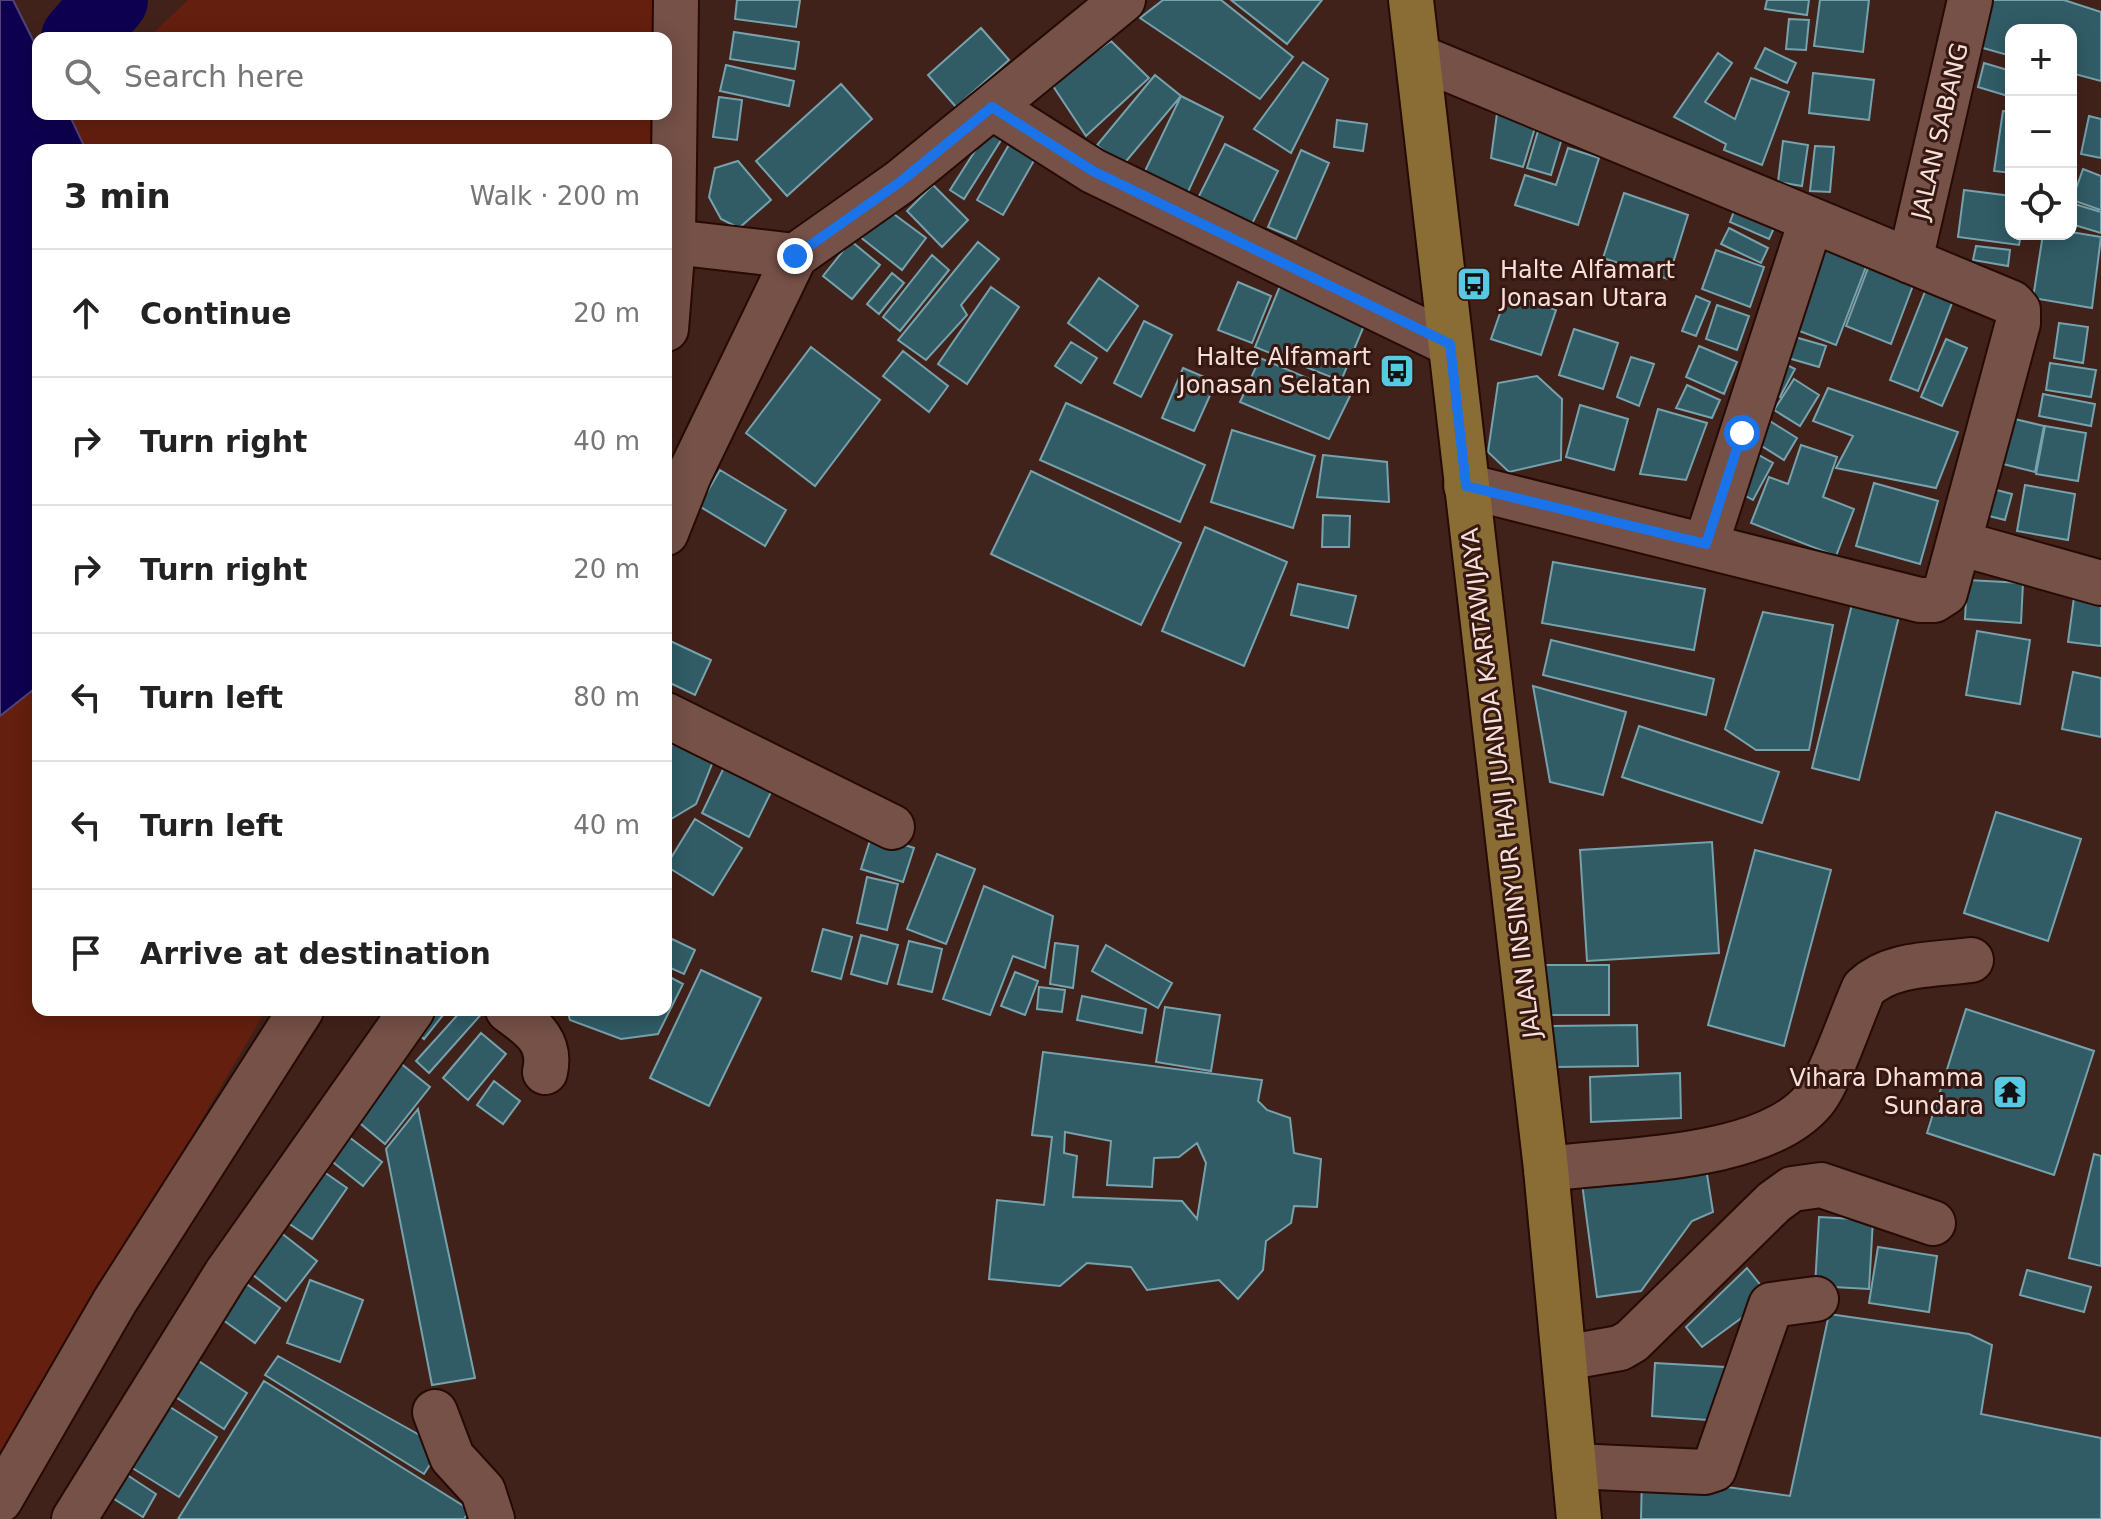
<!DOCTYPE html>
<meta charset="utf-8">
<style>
body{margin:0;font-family:"DejaVu Sans",sans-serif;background:#f2f2f2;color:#222}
.controls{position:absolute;right:24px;top:24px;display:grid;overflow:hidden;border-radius:16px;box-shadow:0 4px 20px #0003}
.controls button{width:72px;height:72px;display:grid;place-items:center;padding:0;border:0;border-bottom:2px solid #e0e0e0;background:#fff;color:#222;font:40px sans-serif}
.stop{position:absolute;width:24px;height:24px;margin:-18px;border:6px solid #1a73e8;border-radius:50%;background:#fff}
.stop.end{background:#1a73e8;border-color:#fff;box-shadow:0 2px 8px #0008}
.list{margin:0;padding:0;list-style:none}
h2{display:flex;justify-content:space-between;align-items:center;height:104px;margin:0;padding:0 32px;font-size:34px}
h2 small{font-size:26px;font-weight:400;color:#767676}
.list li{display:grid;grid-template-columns:52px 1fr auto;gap:24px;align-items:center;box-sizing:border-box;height:128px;padding:0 32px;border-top:2px solid #e0e0e0}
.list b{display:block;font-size:30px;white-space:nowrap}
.list em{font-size:26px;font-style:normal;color:#767676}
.icon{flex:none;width:44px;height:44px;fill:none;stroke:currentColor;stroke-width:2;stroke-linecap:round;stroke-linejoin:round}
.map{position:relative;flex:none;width:2101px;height:1519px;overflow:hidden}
.search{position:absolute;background:#fff;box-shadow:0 4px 20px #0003;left:32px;top:32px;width:640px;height:88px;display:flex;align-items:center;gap:20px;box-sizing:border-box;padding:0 28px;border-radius:16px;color:#767676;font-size:30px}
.panel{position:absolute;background:#fff;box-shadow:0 4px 20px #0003;left:32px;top:144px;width:640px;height:872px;border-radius:16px}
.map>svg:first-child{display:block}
.green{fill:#651f0e}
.water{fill:#0e0050;stroke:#54437a;stroke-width:2}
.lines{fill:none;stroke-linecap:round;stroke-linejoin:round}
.river{stroke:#0e0050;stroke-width:74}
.building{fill:#315c66;stroke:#76a2ad;stroke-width:2;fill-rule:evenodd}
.minor-casing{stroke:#260a04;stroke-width:48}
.major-casing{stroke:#260a04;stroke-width:48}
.minor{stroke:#755148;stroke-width:44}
.major{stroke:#896d34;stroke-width:44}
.route{stroke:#1a73e8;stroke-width:10}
.labels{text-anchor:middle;stroke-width:6;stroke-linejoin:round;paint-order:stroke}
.street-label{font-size:24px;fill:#f6e0db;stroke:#361811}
.poi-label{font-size:24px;fill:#f6e0db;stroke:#361811;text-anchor:end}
</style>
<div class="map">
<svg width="2101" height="1519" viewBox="0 0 2101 1519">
<rect width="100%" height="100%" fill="#41221a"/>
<path class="green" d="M188 0H656L655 38H148Z
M69 114H653L652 150H86Z
M38 686V1010H266L0 1462V716Z"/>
<path class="water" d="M0 0H13L38 50V114H69L86 150H38V686L0 716Z"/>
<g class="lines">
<path class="river" d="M78 38 111 0"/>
</g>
<path class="building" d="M737 0H800L796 27 735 19Z
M1163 0H1221L1293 57 1260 99 1140 18Z
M1231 0H1322L1287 44Z
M1767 0H1809L1807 15 1765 9Z
M1820 0H1869L1863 52 1814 46Z
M1987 0H2064L2101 12V81L2071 73V30H2011V56L1976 46Z
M1789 19 1809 20 1806 50 1786 49Z
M981 28 1009 60 956 107 928 75Z
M734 32 799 42 795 69 730 59Z
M1111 41 1149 78 1086 136 1051 83Z
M1765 48 1796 63 1787 83 1755 68Z
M1718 53 1732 63 1705 102 1735 119 1751 78 1789 92 1762 165 1724 150 1726 144 1674 117Z
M1303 62 1328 79 1291 153 1254 129Z
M1984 63 2011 71V97L1978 87Z
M726 65 794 81 789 106 720 91Z
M1813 73 1874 80 1869 120 1809 113Z
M1155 75 1181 96 1122 166 1097 145Z
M841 84 872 119 787 196 756 161Z
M1181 96 1223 117 1187 194 1144 173Z
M719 97 742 100 737 140 713 137Z
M1498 106 1538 118 1523 167 1491 158Z
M2003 111 2011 112V173L1994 171Z
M2089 116 2101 119V158L2081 154Z
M1337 120 1367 124 1363 151 1334 147Z
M1541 121 1565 128 1551 175 1527 168Z
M989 129 1003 137 964 199 950 190Z
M1014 136 1040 150 1003 215 977 200Z
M1783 141 1808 145 1802 186 1778 182Z
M1225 144 1278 171 1248 232 1195 204Z
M1815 146 1834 147 1830 192 1810 191Z
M1568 148 1599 158 1578 225 1515 205 1525 175 1556 185Z
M1301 150 1329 163 1296 239 1268 227Z
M738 161 771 200 739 228 721 219 709 197 715 168Z
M2083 169 2101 176V210L2072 200Z
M933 185 968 220 942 247 907 211Z
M1964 190 2011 196V234H2021L2019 245 1958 237Z
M1624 193 1688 215 1668 279 1603 258Z
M1739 198 1780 215 1769 239 1730 222Z
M2071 203 2101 212V233L2071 224Z
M883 206 926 238 902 270 859 236Z
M1729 228 1768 248 1761 263 1721 244Z
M1817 230 1872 251 1836 345 1781 324Z
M2071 232 2101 237 2092 308 2033 298 2043 234Z
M851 241 880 265 852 299 823 276Z
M978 242 999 259 961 305 967 315 926 360 898 340Z
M1976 246 2010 250 2008 266 1973 260Z
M1716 250 1764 267 1750 307 1702 289Z
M932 255 949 270 900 331 883 317Z
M1873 255 1918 272 1891 344 1846 326Z
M892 273 904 283 879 314 867 304Z
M1932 274 1959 285 1918 391 1890 380Z
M1099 278 1138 306 1107 351 1068 323Z
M1282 281 1368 316 1341 381 1255 347Z
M1238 282 1271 296 1252 343 1218 330Z
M991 287 1019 307 967 384 938 364Z
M1507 293 1556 310 1541 355 1491 339Z
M1696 296 1710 302 1696 336 1682 331Z
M1717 305 1749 316 1737 350 1706 339Z
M1144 321 1172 335 1141 397 1114 383Z
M2059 323 2088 327 2083 363 2054 358Z
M1574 329 1618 343 1603 389 1559 375Z
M1781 333 1826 346 1819 367 1774 354Z
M1946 339 1967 348 1942 406 1921 397Z
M1071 342 1097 358 1081 383 1055 366Z
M1699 346 1737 362 1724 394 1686 377Z
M811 347 880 400 815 486 746 433Z
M903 351 948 386 929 412 883 376Z
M1631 357 1654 364 1639 406 1617 397Z
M1260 358 1350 396 1329 439 1240 402Z
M1775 359 1795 369 1780 397 1761 387Z
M2050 363 2096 370 2091 397 2046 390Z
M1183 368 1216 382 1194 431 1162 418Z
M1537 376 1562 399 1561 460 1509 472 1488 452 1498 383Z
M1794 379 1819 395 1800 426 1774 410Z
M1687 385 1720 400 1712 418 1676 408Z
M1828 388 1958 432 1936 488 1836 468 1853 436 1813 421Z
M2043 394 2095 404 2091 426 2039 416Z
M1066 403 1205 465 1180 522 1040 460Z
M1580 405 1628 419 1614 470 1566 457Z
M1658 409 1707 423 1686 480 1640 474Z
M1757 413 1797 438 1784 460 1744 435Z
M2002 416 2044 426 2035 472 1991 461Z
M2045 426 2086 433 2078 481 2036 474Z
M1232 430 1315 456 1293 528 1211 502Z
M1801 445 1837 457 1823 497 1854 509 1836 556 1751 523 1769 477 1788 484Z
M1746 448 1773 463 1753 500 1726 485Z
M1323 455 1387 462 1389 502 1317 497Z
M720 470 786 510 765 546 699 506Z
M1031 471 1181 543 1141 625 991 554Z
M1874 483 1938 501 1920 564 1856 546Z
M2025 485 2075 494 2068 540 2017 531Z
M1981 486 2012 494 2005 520 1973 512Z
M1323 515 1350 516 1349 547H1322Z
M1205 527 1287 562 1244 666 1162 631Z
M1553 562 1705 589 1694 650 1542 623Z
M1967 580 2023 583 2021 623 1965 619Z
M1298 584 1356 596 1348 628 1291 615Z
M2075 590 2101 594V646L2068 642Z
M1854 596 1901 608 1859 780 1812 768Z
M1763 612 1833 625 1809 750H1756L1725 729Z
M1977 631 2030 640 2020 704 1966 695Z
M666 639 711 660 695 695 666 681Z
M1551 640 1714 679 1706 715 1543 675Z
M2073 672 2101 678V737L2062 729Z
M1533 686 1626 712 1603 795 1550 782Z
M1639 726 1779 772 1762 823 1622 777Z
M679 730 702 740 712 764 696 804 666 822V757Z
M727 761 775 784 749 837 702 813Z
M1996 812 2081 839 2048 941 1964 913Z
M695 819 742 848 713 895 666 866Z
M872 834 914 848 903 882 861 869Z
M1712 842 1719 953 1587 961 1580 850Z
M1755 850 1831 870 1784 1046 1708 1025Z
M937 854 975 869 946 944 907 929Z
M867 877 898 884 887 930 857 923Z
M984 886 1053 916 1045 968 1013 956 990 1015 943 999Z
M823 929 852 937 841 979 812 971Z
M861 935 898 945 887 984 851 974Z
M672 939 695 950 684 974 666 966V952Z
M909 941 942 949 932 992 898 984Z
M1055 943 1078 946 1073 988 1050 984Z
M1106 945 1172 983 1158 1008 1092 971Z
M1545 965H1609V1015H1545Z
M701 970 761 998 709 1106 650 1078Z
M1015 972 1038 981 1025 1015 1001 1006Z
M666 975 683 984 658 1034 621 1039 570 1020 567 1010H666Z
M1039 987 1065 990 1062 1012 1037 1009Z
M1082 996 1146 1009 1142 1033 1077 1020Z
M1165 1007 1220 1015 1211 1071 1156 1062Z
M1966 1009 2094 1051 2054 1175 1927 1133Z
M415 1010H447L424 1039 405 1024Z
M462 1010H485L429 1073 416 1061Z
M1637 1025 1638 1066 1554 1067 1552 1026Z
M481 1033 506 1054 468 1100 443 1078Z
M1043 1052 1262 1080 1258 1101 1267 1110 1290 1118 1294 1153 1321 1159 1317 1207 1294 1206 1291 1223 1266 1241 1263 1270 1238 1299 1219 1280 1147 1290 1131 1267 1087 1263 1060 1286 989 1279 997 1200 1044 1205 1052 1137 1032 1135ZM1065 1132 1111 1141 1107 1185 1152 1187 1154 1158 1179 1157 1197 1143 1206 1163 1197 1219 1182 1201 1073 1197 1077 1156 1064 1153Z
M389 1054 430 1087 385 1144 344 1110Z
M1680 1073 1681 1118 1591 1122 1590 1077Z
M494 1081 520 1101 503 1124 477 1105Z
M418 1109 475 1378 432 1385 386 1149Z
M337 1128 382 1162 363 1186 319 1151Z
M2094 1154 2101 1156V1266L2069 1258Z
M314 1165 347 1188 312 1239 279 1217Z
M1706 1168 1713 1212 1692 1221 1641 1291 1597 1297 1581 1176Z
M1819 1217 1873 1220 1869 1289 1815 1286Z
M271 1225 317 1261 286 1301 239 1264Z
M1878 1247 1937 1256 1929 1312 1869 1303Z
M1747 1268 1770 1297 1702 1347 1686 1327Z
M2027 1270 2091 1287 2084 1312 2020 1295Z
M237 1277 280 1308 255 1343 212 1312Z
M310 1280 363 1300 340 1362 287 1343Z
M1829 1314 1969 1334 1992 1345 1981 1414 2101 1438V1519H1641L1642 1475 1790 1496Z
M185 1352 247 1393 224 1429 162 1388Z
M278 1356 441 1447 424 1474 265 1375Z
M1655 1363 1725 1367 1722 1421 1652 1416Z
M264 1381 470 1510 464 1519H178Z
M159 1400 217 1437 179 1497 121 1461Z
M121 1471 156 1494 143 1517 106 1494Z"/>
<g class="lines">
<g class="minor-casing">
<path id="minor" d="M676 0 673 242 795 256
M1419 57 2012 303 2018 310V323L1945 593 1934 600H1920L1466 486
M992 107 1093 171 1450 344
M1910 261 1970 0
M666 329 673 242
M666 533 689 475 795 256 900 182 1123 0
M1959 543 2101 583
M1706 544 1811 221
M666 715 892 827
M508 1010C531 1027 552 1040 545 1072
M1546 1169C1621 1159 1764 1161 1814 1100 1830 1081 1852 1014 1864 988 1892 962 1935 965 1971 960
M1564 1358 1620 1348 1632 1341 1774 1202 1792 1189 1821 1185 1933 1223
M435 1412 452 1457 483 1491 492 1519
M1574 1466 1705 1472 1714 1469 1771 1305 1816 1299
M0 1500 115 1301 301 1010
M74 1519 226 1274 412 1010"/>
</g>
<g class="major-casing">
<path id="major" d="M1411 0 1546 1169 1579 1519"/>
</g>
<use href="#minor" class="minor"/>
<use href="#major" class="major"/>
</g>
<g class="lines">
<path class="route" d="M795 256 900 182 992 107 1093 171 1450 344 1466 486 1706 544 1742 433"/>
</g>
<defs>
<g id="bus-square" transform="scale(1.8)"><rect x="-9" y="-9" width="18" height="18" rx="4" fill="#57c9e2" stroke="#361811"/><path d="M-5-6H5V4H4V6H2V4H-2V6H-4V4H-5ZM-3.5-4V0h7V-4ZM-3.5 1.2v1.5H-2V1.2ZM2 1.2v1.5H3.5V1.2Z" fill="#111"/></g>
<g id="temple-square" transform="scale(1.8)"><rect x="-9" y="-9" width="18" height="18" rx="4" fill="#57c9e2" stroke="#361811"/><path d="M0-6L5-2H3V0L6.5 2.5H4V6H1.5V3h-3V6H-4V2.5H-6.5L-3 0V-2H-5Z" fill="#111"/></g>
</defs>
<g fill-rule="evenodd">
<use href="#bus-square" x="1474" y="284"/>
<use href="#bus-square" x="1397" y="371"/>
<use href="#temple-square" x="2010" y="1092"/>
</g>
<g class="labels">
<g class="street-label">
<text transform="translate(1940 131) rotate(-77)" y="8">JALAN SABANG</text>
<text transform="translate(1501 783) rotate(-97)" y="8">JALAN INSINYUR HAJI JUANDA KARTAWIJAYA</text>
</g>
<g class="poi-label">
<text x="1500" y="278" text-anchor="start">Halte Alfamart<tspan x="1500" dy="28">Jonasan Utara</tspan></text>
<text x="1371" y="365">Halte Alfamart<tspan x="1371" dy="28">Jonasan Selatan</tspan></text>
<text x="1984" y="1086">Vihara Dhamma<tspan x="1984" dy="28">Sundara</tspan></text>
</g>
</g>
</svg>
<div class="controls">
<button>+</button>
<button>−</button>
<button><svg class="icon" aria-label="locate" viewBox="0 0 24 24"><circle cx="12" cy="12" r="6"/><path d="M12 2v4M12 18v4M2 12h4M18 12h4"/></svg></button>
</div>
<div class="stop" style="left:1742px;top:433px"></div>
<div class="stop end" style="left:795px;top:256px"></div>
<div class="search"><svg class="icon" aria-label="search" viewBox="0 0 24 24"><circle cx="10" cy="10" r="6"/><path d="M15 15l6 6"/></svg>Search here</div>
<section class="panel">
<h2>3 min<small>Walk · 200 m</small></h2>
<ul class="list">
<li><svg class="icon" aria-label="ahead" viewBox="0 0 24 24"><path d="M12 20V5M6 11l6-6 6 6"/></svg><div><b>Continue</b></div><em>20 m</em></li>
<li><svg class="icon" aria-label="right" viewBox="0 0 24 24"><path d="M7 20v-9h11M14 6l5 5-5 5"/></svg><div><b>Turn right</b></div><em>40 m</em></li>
<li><svg class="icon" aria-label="right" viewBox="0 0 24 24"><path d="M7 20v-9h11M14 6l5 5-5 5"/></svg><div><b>Turn right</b></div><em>20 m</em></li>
<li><svg class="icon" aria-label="left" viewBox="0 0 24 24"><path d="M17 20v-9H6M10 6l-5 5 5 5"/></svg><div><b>Turn left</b></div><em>80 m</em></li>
<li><svg class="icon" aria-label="left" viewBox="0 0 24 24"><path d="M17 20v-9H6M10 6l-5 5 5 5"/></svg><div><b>Turn left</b></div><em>40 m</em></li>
<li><svg class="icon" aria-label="arrive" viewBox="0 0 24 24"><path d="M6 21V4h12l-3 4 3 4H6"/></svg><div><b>Arrive at destination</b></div></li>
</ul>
</section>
</div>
